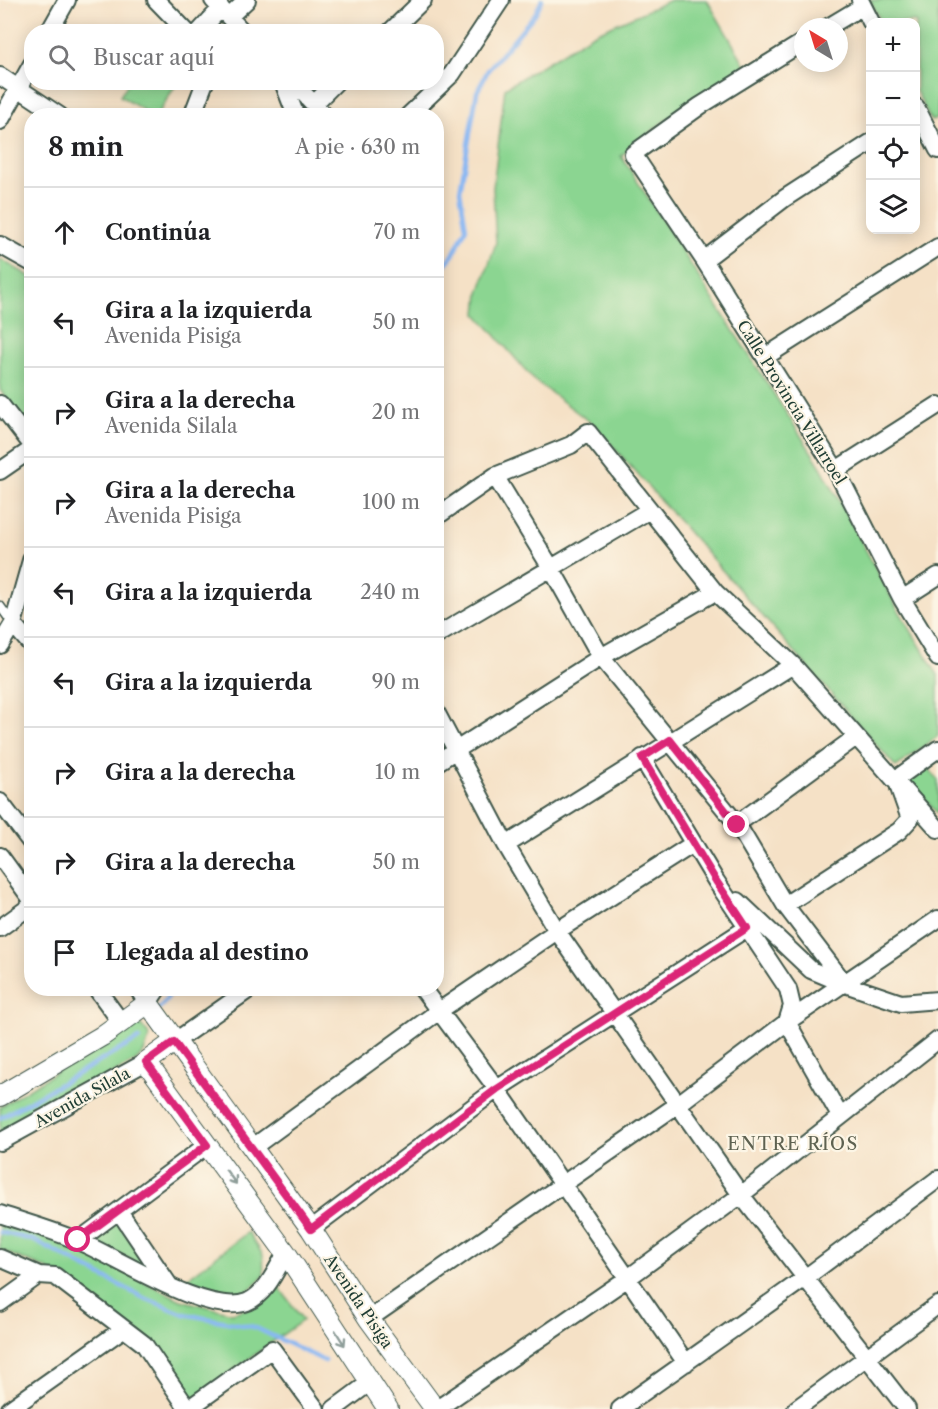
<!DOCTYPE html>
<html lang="es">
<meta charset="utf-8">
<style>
body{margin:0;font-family:"Libre Caslon Text",serif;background:#f6f6f6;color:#202124}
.controls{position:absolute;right:18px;top:18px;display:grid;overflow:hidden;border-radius:12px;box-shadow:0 3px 15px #0003}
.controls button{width:54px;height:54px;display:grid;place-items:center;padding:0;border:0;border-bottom:2px solid #e0e0e0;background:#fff;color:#202124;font:30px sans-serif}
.compass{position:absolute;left:794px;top:18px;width:54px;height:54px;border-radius:50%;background:#fff;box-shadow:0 3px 15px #0003;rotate:322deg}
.stop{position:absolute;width:18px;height:18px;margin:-14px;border:4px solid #db2777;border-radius:50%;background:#fff}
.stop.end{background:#db2777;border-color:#fff;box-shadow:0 2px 6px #0008}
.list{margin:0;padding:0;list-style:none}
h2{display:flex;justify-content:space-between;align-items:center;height:78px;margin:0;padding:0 24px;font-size:26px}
h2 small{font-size:20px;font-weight:400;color:#757577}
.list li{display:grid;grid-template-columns:39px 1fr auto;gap:18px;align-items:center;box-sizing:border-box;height:90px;padding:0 24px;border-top:2px solid #e0e0e0}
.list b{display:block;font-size:22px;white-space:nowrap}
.list p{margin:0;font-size:20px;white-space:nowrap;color:#757577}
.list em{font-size:20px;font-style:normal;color:#757577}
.icon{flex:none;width:33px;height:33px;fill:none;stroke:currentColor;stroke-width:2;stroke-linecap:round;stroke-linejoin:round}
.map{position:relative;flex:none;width:938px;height:1409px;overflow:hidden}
.search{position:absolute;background:#fff;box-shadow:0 3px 15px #0003;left:24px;top:24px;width:420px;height:66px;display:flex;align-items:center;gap:15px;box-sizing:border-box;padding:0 21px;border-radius:24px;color:#757577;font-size:22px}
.panel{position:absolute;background:#fff;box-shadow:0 3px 15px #0003;left:24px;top:108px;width:420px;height:888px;border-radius:24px}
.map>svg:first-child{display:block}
.green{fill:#8bd591;stroke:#558962;stroke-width:1.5}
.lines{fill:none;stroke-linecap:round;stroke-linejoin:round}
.stream{stroke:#88b7f3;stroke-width:4.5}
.service-casing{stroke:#3f564a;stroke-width:11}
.minor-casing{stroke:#3f564a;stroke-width:20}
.tertiary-casing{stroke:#3f564a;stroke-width:22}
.service{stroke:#fff;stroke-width:8}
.minor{stroke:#fff;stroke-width:16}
.tertiary{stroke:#fff;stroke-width:20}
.oneway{stroke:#8f9e9a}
.route{stroke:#db2777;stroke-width:8}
.labels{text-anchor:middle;stroke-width:4.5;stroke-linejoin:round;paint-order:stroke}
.street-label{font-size:16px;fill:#1f3d34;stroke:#fcf5e5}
.neighbourhood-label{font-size:18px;letter-spacing:1.5px;fill:#5e6251;stroke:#fcf5e5}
</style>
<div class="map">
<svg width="938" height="1409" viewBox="0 0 938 1409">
<rect width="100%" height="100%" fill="#fcf5e5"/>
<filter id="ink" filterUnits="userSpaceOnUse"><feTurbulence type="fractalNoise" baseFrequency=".0167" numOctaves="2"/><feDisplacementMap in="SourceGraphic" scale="12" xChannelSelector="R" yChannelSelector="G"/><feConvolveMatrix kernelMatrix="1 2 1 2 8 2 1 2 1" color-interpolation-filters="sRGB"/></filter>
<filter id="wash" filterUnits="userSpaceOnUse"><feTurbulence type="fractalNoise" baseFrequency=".008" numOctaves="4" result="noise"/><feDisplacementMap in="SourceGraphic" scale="24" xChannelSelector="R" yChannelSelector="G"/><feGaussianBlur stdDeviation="1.35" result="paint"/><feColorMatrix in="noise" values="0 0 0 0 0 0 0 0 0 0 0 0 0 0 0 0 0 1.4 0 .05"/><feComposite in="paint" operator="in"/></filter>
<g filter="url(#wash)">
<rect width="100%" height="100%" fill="#f5e1c6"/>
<path class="green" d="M671 0H707L747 68 664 121 621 156 821 467 896 606 938 675V736L896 767 594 425 534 380 477 314 479 293 496 243 493 188 505 88 593 34Z
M870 0H938V118L931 121 916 91V22H881Z
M129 82H177V83L157 115H151L120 96Z
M0 259 31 277V430L0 390Z
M926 765 938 780V815L908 779Z
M136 1019 150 1036 144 1052 136 1061 0 1135V1107L104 1042Z
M116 1220 152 1271 91 1240Z
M0 1221 49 1235 181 1300 232 1313 257 1306 276 1283 303 1320 189 1402 148 1339 47 1269 0 1250Z
M248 1232 263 1255 264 1276C232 1310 219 1297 180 1284Z"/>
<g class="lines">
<path class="stream" d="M436 275 453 255 466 228 460 191 477 92 488 70 535 14 542 0
M159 1008 166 1001 172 988
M0 1118 139 1039
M0 1232 33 1240 142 1297 184 1314 254 1327 325 1361"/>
</g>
</g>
<g filter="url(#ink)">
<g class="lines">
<g class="service-casing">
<path id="service" d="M0 606 13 624"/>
</g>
<g class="minor-casing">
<path id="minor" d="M156 0 187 32
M213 0 243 32
M860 0 871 22
M229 17 247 0
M828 27 863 6
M49 32 67 0
M199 32 221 8
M390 32 423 0
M803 42 700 106 633 154 704 260 836 470 902 599 938 658
M0 76 60 116
M283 82 296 116
M293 82 325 116
M314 104 336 82
M916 107 938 150
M192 116 205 82
M408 116 452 74 501 0
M0 121 32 64
M0 245 32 263
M704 260 785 198 870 143
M765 357 938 247
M0 404 32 445
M836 470 938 405
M0 471 32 449
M495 476 551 568 601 657 737 824 785 905 845 984 901 1003 938 1000
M436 517 495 476 571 445 588 432 715 592 793 665 938 829
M902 599 938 576
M13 624 32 646
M436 636 648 511
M0 645 13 624 32 557
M436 712 506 845 557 931 741 1195 907 1409
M642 758 716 881 788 989 792 1006 787 1022 840 1116
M436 763 601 657 715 592
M896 779 938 749
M0 802 32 844
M737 824 856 737
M506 845 793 665
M0 856 32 900
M738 901 811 970 844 984
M785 905 899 831 910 819 899 788
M0 928 32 905
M96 988 121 1022
M137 988 148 1003 158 988
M422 988 497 1089 686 1363
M174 1042 251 988
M0 1142 146 1062
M252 1148 439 1011 557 931 693 844
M119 1211 169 1285
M0 1214C26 1223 53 1230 78 1241 117 1257 207 1317 247 1302 266 1294 276 1270 286 1253
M311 1229 497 1089 747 928
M78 1241 207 1145
M0 1258 39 1275 55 1276 144 1344 188 1409 272 1349 316 1409
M0 1303 39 1275
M369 1319 677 1105 787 1022 938 919
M10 1409 123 1329
M334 1409 369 1383
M437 1409 628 1278 741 1195 938 1040
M620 1409 805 1278 938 1179
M796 1409 938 1305"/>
</g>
<g class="tertiary-casing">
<path id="tertiary" d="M174 1042 146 1062 286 1253 388 1409
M0 1096 102 1036 148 1003 311 1229 369 1319 435 1409"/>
</g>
<use href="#service" class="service"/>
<use href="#minor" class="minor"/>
<use href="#tertiary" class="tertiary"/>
</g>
<defs><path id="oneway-shaft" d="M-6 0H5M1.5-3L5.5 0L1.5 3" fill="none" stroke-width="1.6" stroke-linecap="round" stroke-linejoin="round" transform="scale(1.5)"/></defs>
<g class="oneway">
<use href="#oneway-shaft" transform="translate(231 1177) rotate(54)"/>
<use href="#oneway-shaft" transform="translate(340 1338) rotate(58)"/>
</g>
</g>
<g class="lines" filter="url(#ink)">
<path class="route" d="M78 1240 207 1145 146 1062 174 1042 311 1229 497 1089 747 928 716 881 642 758 670 740 737 825"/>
</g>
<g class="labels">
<g class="street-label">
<text transform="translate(792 402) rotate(58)" y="6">Calle Provincia Villarroel</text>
<text transform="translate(82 1097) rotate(-29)" y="6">Avenida Silala</text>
<text transform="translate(359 1301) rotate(56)" y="6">Avenida Pisiga</text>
</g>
<g class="neighbourhood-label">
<text x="793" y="1150">ENTRE RÍOS</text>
</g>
</g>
</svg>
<div class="controls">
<button>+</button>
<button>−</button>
<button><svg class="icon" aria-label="locate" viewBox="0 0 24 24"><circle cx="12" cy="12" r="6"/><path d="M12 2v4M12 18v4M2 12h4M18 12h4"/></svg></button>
<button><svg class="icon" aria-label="layers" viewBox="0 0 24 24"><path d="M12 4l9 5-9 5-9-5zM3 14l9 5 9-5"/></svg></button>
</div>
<svg class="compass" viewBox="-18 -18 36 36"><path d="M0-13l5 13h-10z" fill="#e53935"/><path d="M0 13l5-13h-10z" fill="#757577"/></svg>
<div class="stop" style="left:78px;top:1240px"></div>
<div class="stop end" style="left:737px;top:825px"></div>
<div class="search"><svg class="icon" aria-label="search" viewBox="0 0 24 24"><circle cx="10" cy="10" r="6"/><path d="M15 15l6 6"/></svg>Buscar aquí</div>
<section class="panel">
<h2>8 min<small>A pie · 630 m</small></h2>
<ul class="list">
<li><svg class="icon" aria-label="ahead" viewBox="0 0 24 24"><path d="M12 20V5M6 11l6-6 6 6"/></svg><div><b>Continúa</b></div><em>70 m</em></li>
<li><svg class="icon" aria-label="left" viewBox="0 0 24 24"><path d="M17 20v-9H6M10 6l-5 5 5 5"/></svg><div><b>Gira a la izquierda</b><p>Avenida Pisiga</p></div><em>50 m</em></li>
<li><svg class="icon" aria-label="right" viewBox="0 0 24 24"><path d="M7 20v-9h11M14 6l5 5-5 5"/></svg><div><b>Gira a la derecha</b><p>Avenida Silala</p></div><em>20 m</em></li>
<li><svg class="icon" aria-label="right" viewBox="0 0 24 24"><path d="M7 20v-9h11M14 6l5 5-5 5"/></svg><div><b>Gira a la derecha</b><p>Avenida Pisiga</p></div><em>100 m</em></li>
<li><svg class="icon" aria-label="left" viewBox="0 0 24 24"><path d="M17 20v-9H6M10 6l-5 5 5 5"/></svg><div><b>Gira a la izquierda</b></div><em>240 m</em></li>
<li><svg class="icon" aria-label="left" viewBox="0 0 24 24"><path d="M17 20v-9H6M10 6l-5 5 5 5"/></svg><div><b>Gira a la izquierda</b></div><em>90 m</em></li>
<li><svg class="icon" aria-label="right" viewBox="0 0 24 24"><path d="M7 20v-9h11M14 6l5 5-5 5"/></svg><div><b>Gira a la derecha</b></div><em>10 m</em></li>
<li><svg class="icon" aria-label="right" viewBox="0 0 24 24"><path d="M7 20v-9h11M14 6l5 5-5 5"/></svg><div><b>Gira a la derecha</b></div><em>50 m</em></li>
<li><svg class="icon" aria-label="arrive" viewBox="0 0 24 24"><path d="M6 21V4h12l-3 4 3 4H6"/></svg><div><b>Llegada al destino</b></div></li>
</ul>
</section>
</div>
